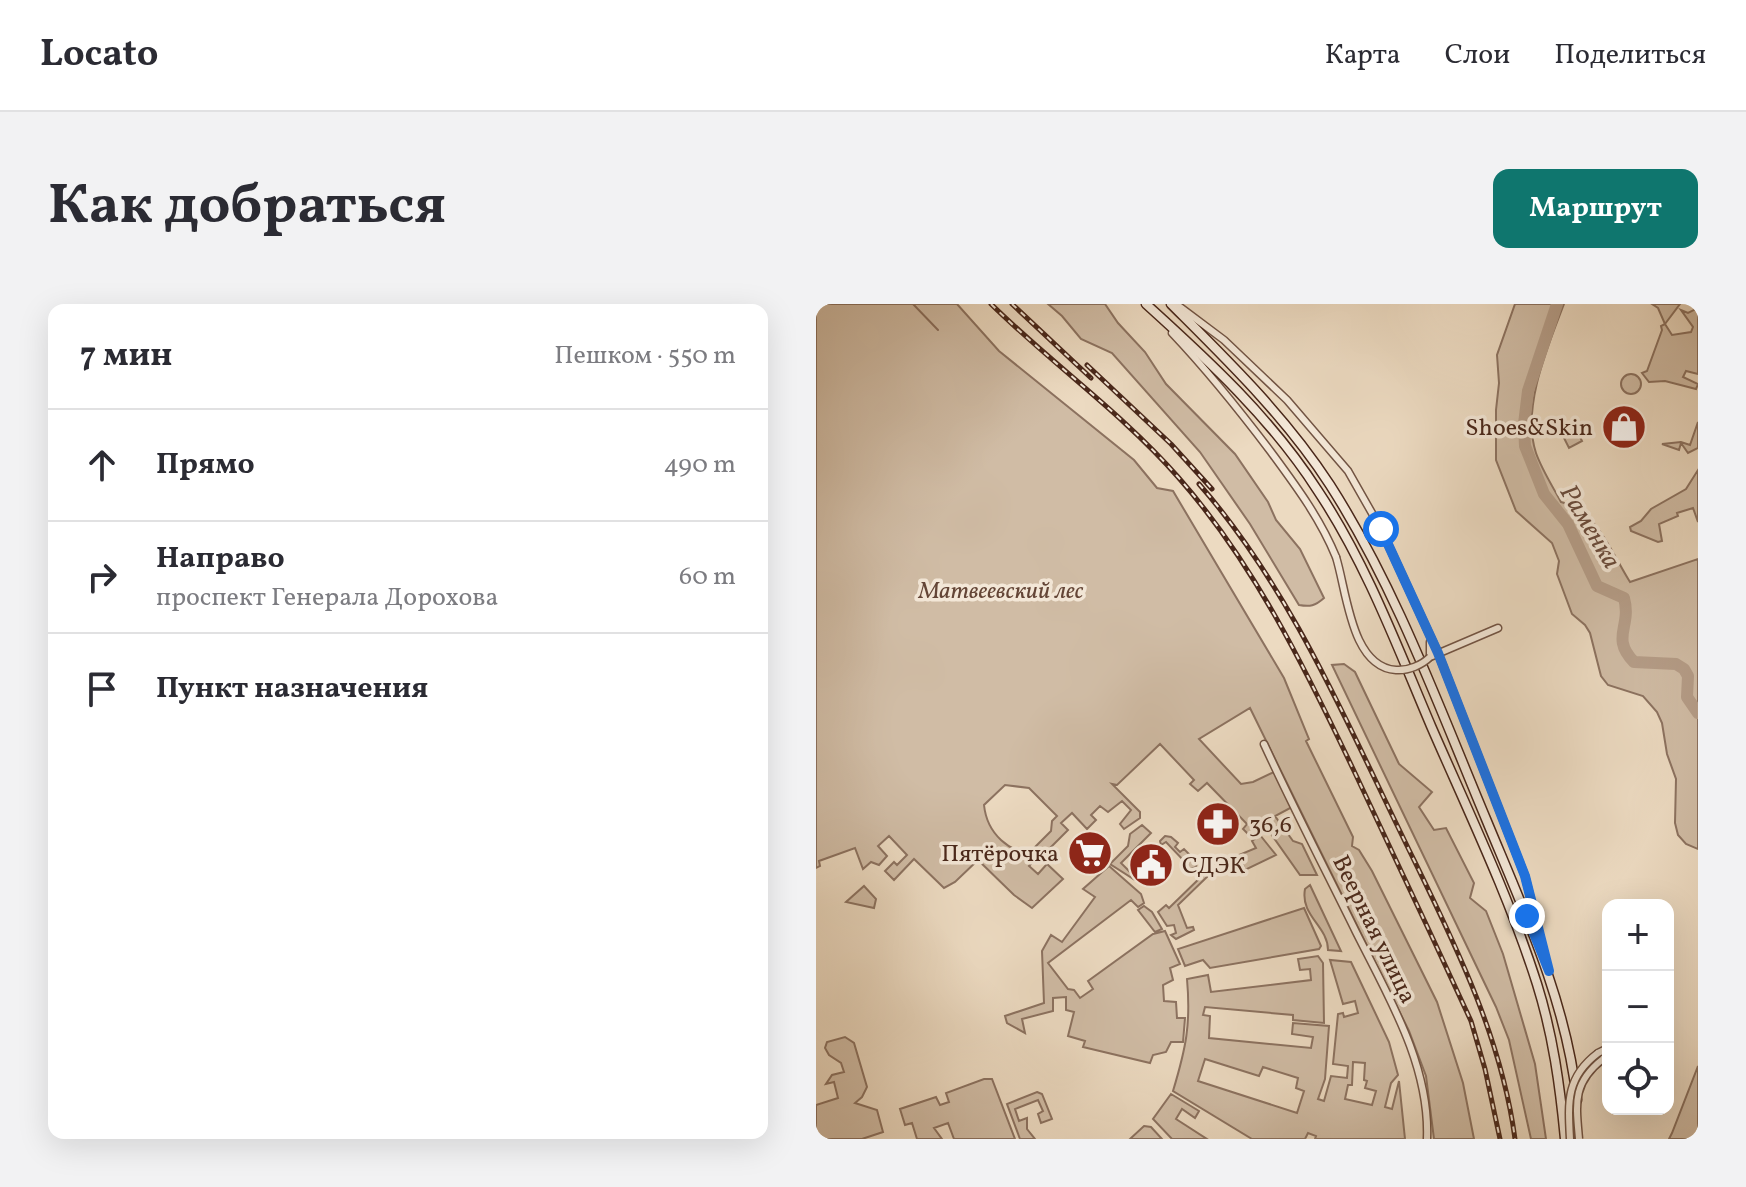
<!DOCTYPE html>
<html lang="ru">
<meta charset="utf-8">
<style>
body{margin:0;font-family:Vollkorn,serif;background:#f2f2f3;color:#2b2b33}
.controls{position:absolute;right:24px;bottom:24px;display:grid;overflow:hidden;border-radius:16px;box-shadow:0 8px 32px #0002}
.controls button{width:72px;height:72px;display:grid;place-items:center;padding:0;border:0;border-bottom:2px solid #e1e1e2;background:#fff;color:#2b2b33;font:40px sans-serif}
.stop{position:absolute;width:24px;height:24px;margin:-18px;border:6px solid #1a73e8;border-radius:50%;background:#fff}
.stop.end{background:#1a73e8;border-color:#fff;box-shadow:0 2px 8px #0008}
.list{margin:0;padding:0;list-style:none}
h2{display:flex;justify-content:space-between;align-items:center;height:104px;margin:0;padding:0 32px;font-size:34px}
h2 small{font-size:26px;font-weight:400;color:#7c7c81}
.list li{display:grid;grid-template-columns:52px 1fr auto;gap:24px;align-items:center;box-sizing:border-box;height:112px;padding:0 32px;border-top:2px solid #e1e1e2}
.list b{display:block;font-size:30px;white-space:nowrap}
.list p{margin:0;font-size:26px;white-space:nowrap;color:#7c7c81}
.list em{font-size:26px;font-style:normal;color:#7c7c81}
.icon{flex:none;width:44px;height:44px;fill:none;stroke:currentColor;stroke-width:2;stroke-linecap:round;stroke-linejoin:round}
.map{position:relative;flex:none;width:882px;height:835px;overflow:hidden;border-radius:16px}
header{display:flex;align-items:center;gap:48px;box-sizing:border-box;height:112px;padding:0 40px;background:#fff;border-bottom:2px solid #e1e1e2}
header strong{font-size:38px}
nav{display:flex;gap:44px;margin-inline-start:auto;font-size:28px}
.intro{display:flex;align-items:center;justify-content:space-between;box-sizing:border-box;height:192px;padding:0 48px}
h1{margin:0;font-size:56px}
.button{padding:20px 36px;border-radius:16px;background:#0f766e;color:#fff;font-size:28px;font-weight:700}
main{display:flex;gap:48px;padding:0 48px}
aside{flex:1;background:#fff;border-radius:16px;box-shadow:0 8px 32px #0002}
.map>svg:first-child{display:block}
.green{fill:#d0bca5;stroke:#8c7260;stroke-width:2;fill-rule:evenodd}
.lines{fill:none;stroke-linecap:round;stroke-linejoin:round}
.stream{stroke:#8a6e5c;stroke-width:2}
.river{stroke:#b59d88;stroke-width:12}
.minor-casing{stroke:#725444;stroke-width:9}
.secondary-casing{stroke:#49271a;stroke-width:11}
.minor{stroke:#f3e7d7;stroke-width:6}
.secondary{stroke:#f3e7d7;stroke-width:8}
.rail-casing{stroke:#49271a;stroke-width:5}
.rail{stroke:#f3e7d7;stroke-width:2;stroke-dasharray:6;stroke-linecap:butt}
.minor-bridge-casing{stroke:#725444;stroke-width:9;stroke-linecap:butt}
.minor-bridge{stroke:#f3e7d7;stroke-width:6}
.route{stroke:#1a73e8;stroke-width:10}
.labels{text-anchor:middle;stroke-width:7;stroke-linejoin:round;paint-order:stroke}
.poi-label{font-size:24px;fill:#49271a;stroke:#f3e7d7;text-anchor:end}
.park-label{font-size:24px;font-style:italic;fill:#644536;stroke:#f3e7d7}
.street-label{font-size:24px;fill:#49271a;stroke:#f3e7d7}
.water-label{font-size:26px;font-style:italic;fill:#694a3b;stroke:#f3e7d7}
</style>
<header>
<strong>Locato</strong>
<nav><a>Карта</a><a>Слои</a><a>Поделиться</a></nav>
</header>
<div class="intro"><h1>Как добраться</h1><a class="button">Маршрут</a></div>
<main>
<aside>
<h2>7 мин<small>Пешком · 550 m</small></h2>
<ul class="list">
<li><svg class="icon" aria-label="ahead" viewBox="0 0 24 24"><path d="M12 20V5M6 11l6-6 6 6"/></svg><div><b>Прямо</b></div><em>490 m</em></li>
<li><svg class="icon" aria-label="right" viewBox="0 0 24 24"><path d="M7 20v-9h11M14 6l5 5-5 5"/></svg><div><b>Направо</b><p>проспект Генерала Дорохова</p></div><em>60 m</em></li>
<li><svg class="icon" aria-label="arrive" viewBox="0 0 24 24"><path d="M6 21V4h12l-3 4 3 4H6"/></svg><div><b>Пункт назначения</b></div></li>
</ul>
</aside>
<div class="map">
<svg width="882" height="835" viewBox="0 0 882 835">
<rect width="100%" height="100%" fill="#ecdac1"/>
<filter id="stains"><feTurbulence type="fractalNoise" baseFrequency=".0025" numOctaves="4"/><feColorMatrix values="0 0 0 0 .2 0 0 0 0 .09 0 0 0 0 .02 0 0 0 .5 -.17"/></filter>
<radialGradient id="worn" r=".72"><stop offset=".6" stop-color="#630" stop-opacity="0"/><stop offset="1" stop-color="#630" stop-opacity=".3"/></radialGradient>
<path class="green" d="M0 0H141L183 47 318 156 341 184 357 187 468 374 493 435 490 437 537 533 536 542 543 546 556 567 621 698 647 779 658 835H618L610 772 593 727 434 404 383 435 425 480 437 478 460 467 478 502 459 512 477 537 486 540 501 571H484L448 520 432 530 427 525 431 520 391 479 382 487 374 480 378 476 344 440 301 481 296 480 324 508V514L308 525 304 520 315 506 306 497 292 508 284 502 275 511 280 516 271 525 256 509 245 519 252 526 227 551 219 543 235 527 236 517 241 512 213 484 189 481 168 501C171 530 193 549 222 552L213 562 222 570 231 560 247 575 216 604 198 591 162 556 139 578 128 584 98 555 78 576 69 567 78 558 81 561 91 551 73 532 62 542 71 552 63 561 55 558 47 565 39 544 3 557 4 562 0 564Z
M232 0H289L302 19 329 48 350 80 419 150 452 198 460 216 484 245 508 294C499 302 494 303 483 301L434 220 384 148 296 49 265 35 246 12Z
M699 0H748C732 42 705 104 720 149 726 166 737 183 745 198 781 206 796 250 814 278L882 255V545L870 540 862 531 859 519 860 475 851 450 846 419 841 408 827 392 792 381 785 372 774 329 769 321 756 310 741 270 743 257 736 239 700 207 680 156V106L683 79 681 51Z
M836 0H864L849 20 856 31 875 28 877 23 865 6 872 9 882 4V70L870 67 867 73 882 80 880 85 849 77 833 78 826 69 831 67 846 26 845 22 849 20 842 4Z
M805 80a10 10 0 1 1 20 0a10 10 0 1 1-20 0Z
M882 118V144L872 149 865 139 863 146 846 140 865 138 874 141Z
M758 121 766 137 753 144 744 126Z
M882 166V218L877 204 861 209 862 212 843 220 846 237 842 238 815 227 814 223 825 217 835 205 870 185Z
M528 360 539 368 583 460 616 488 603 503 618 526 630 524 658 579 654 594 670 607 687 650 719 760 730 835H715L693 736 680 703 516 361Z
M326 521 335 529 305 559 322 576H319L294 560 312 542 314 530Z
M444 531 460 551 429 566 423 551 440 544 436 537Z
M349 532 355 533 362 539 359 543 364 548 368 545 381 558 380 563 373 566 370 564 372 561 350 538 345 541 344 537Z
M293 562 325 590 328 599 322 603 315 596 232 659 252 685 258 686 264 694 277 685 272 677 337 630 349 627 364 660 354 664 357 676 347 681 348 697 360 698 361 714H369L367 738H355L350 748 337 751 334 759 267 743 269 737 252 732 258 708 250 706V693L237 694V707L206 715 209 729 191 719 189 712 228 699 226 647 235 631 246 638 279 593 267 585Z
M389 569 393 571 362 601 371 624 377 623 378 626 360 635 355 631 360 629 358 621 351 622 342 608 350 601 353 604Z
M494 581 525 647 512 646C512 622 484 612 489 585Z
M48 582 60 595 58 604 30 598Z
M328 602 336 608 346 625 339 628 322 606Z
M488 604 505 642 503 645 394 664 387 656 369 662 362 645Z
M502 652 507 659 508 719 477 716V711L389 703 387 711 394 712 393 734 495 744 497 733 476 730 477 719 513 722 509 775 502 795 508 797 515 772 531 774 532 762 517 760 522 710 527 709 528 713 542 709 539 697 527 700 514 656 535 658 573 738 582 771 575 779 569 803 576 805 583 777 589 835H499L500 832 492 829 489 835H436L357 787C370 744 375 720 371 675L392 671 395 688 495 676 494 665 484 666 482 655ZM389 755 443 772 447 763 482 774 480 784 488 787 481 809 382 777ZM537 758 549 759 548 776 551 777 549 784 560 787 556 801 529 795 532 781H536Z
M29 733 38 739 51 783 46 793 39 799 61 806 67 828 46 835H0V801L22 794 18 778 10 780 16 771 28 768 25 759 13 751 9 744 11 738Z
M882 762V835H853L856 829Z
M168 775H176L199 835H138L132 819 118 824 126 835H101L96 819 89 821 84 805 120 793 124 801 133 798 130 789Z
M221 788 226 790 236 815 225 819 222 810 227 807 222 796 199 805 203 817 211 814V825L219 835H204L191 800Z
M355 790 383 807 379 814 366 805 360 815 391 835H356L337 815Z
M328 822 335 823 346 835H314Z"/>
<g class="lines">
<path class="stream" d="M97 0 122 26"/>
<path class="river" d="M741 0 712 87 708 120 709 142 728 190 752 220 781 282 808 294C816 323 794 333 818 358L860 360 868 365 872 372 871 393 882 409"/>
<g class="minor-casing">
<path id="minor" d="M360 0 408 36 471 96 532 167 565 225 622 349 709 572 729 652
M356 29C392 67 424 107 455 148 480 182 504 214 520 253
M614 338V353L682 324
M448 440C477 503 509 565 540 628 572 692 614 761 611 835
M782 749 792 744"/>
</g>
<g class="secondary-casing">
<path id="secondary" d="M330 0C393 57 456 115 502 187 550 259 581 342 615 422 652 507 693 592 721 680 737 731 744 782 749 835
M355 0C412 57 470 113 514 181 580 284 623 403 670 515 708 607 750 696 761 796"/>
</g>
<use href="#minor" class="minor"/>
<use href="#secondary" class="secondary"/>
<g class="rail-casing">
<path id="rail" d="M175 0C236 60 306 109 362 173 438 259 490 366 539 469 578 552 617 634 655 717L669 765 684 835
M196 0 275 74
M271 61 355 140 396 185
M383 180C469 278 524 403 580 519 629 621 684 722 699 835"/>
</g>
<use href="#rail" class="rail"/>
<g class="minor-bridge-casing">
<path id="minor-bridge" d="M520 253C531 288 535 363 580 366 592 367 606 361 614 353
M754 835C752 798 750 773 782 749
M763 835C760 800 756 779 787 755"/>
</g>
<use href="#minor-bridge" class="minor-bridge"/>
</g>
<g class="lines">
<path class="route" d="M565 225 622 349 709 572 733 667 711 612"/>
</g>
<defs>
<g id="shop-disc" transform="scale(2.3)"><circle r="9.5" fill="#8f2418" stroke="#f3e7d7"/><path d="M-5-2.5h2.3a2.7 3.5 0 0 1 5.4 0H5L5.5 6h-11ZM-1.5-2.5h3a1.5 2.3 0 0 0-3 0Z" fill="#fff"/></g>
<g id="pharmacy-disc" transform="scale(2.3)"><circle r="9.5" fill="#8f2418" stroke="#f3e7d7"/><path d="M-2-6h4v4h4v4h-4v4h-4v-4h-4v-4h4Z" fill="#fff"/></g>
<g id="supermarket-disc" transform="scale(2.3)"><circle r="9.5" fill="#8f2418" stroke="#f3e7d7"/><path d="M-6-5.5h2.5l.6 2H6L4.5 2H-2.5L-4.4-4H-6ZM-1.5 3.2a1.3 1.3 0 1 0 .1 0ZM3 3.2a1.3 1.3 0 1 0 .1 0Z" fill="#fff"/></g>
<g id="civic-disc" transform="scale(2.3)"><circle r="9.5" fill="#8f2418" stroke="#f3e7d7"/><path d="M-.6-6.5H3V-4.5H.6V-3L4-1V1h2V6H-6V1h2V-1L-.6-3ZM-1.2 2.5V6h2.4V2.5Z" fill="#fff"/></g>
</defs>
<g fill-rule="evenodd">
<use href="#shop-disc" x="808" y="123"/>
<use href="#pharmacy-disc" x="402" y="520"/>
<use href="#supermarket-disc" x="274" y="549"/>
<use href="#civic-disc" x="335" y="561"/>
</g>
<g class="labels">
<g class="poi-label">
<text x="777" y="131">Shoes&amp;Skin</text>
<text x="433" y="528" text-anchor="start">36,6</text>
<text x="243" y="557">Пятёрочка</text>
<text x="366" y="569" text-anchor="start">СДЭК</text>
</g>
<g class="park-label">
<text x="185" y="294">Матвеевский лес</text>
</g>
<g class="street-label">
<text transform="translate(559 625) rotate(64)" y="8">Веерная улица</text>
</g>
<g class="water-label">
<text transform="translate(775 222) rotate(59)" y="9">Раменка</text>
</g>
</g>
<rect width="100%" height="100%" filter="url(#stains)"/>
<rect width="100%" height="100%" fill="url(#worn)"/>
</svg>
<div class="controls">
<button>+</button>
<button>−</button>
<button><svg class="icon" aria-label="locate" viewBox="0 0 24 24"><circle cx="12" cy="12" r="6"/><path d="M12 2v4M12 18v4M2 12h4M18 12h4"/></svg></button>
</div>
<div class="stop" style="left:565px;top:225px"></div>
<div class="stop end" style="left:711px;top:612px"></div>
</div>
</main>
